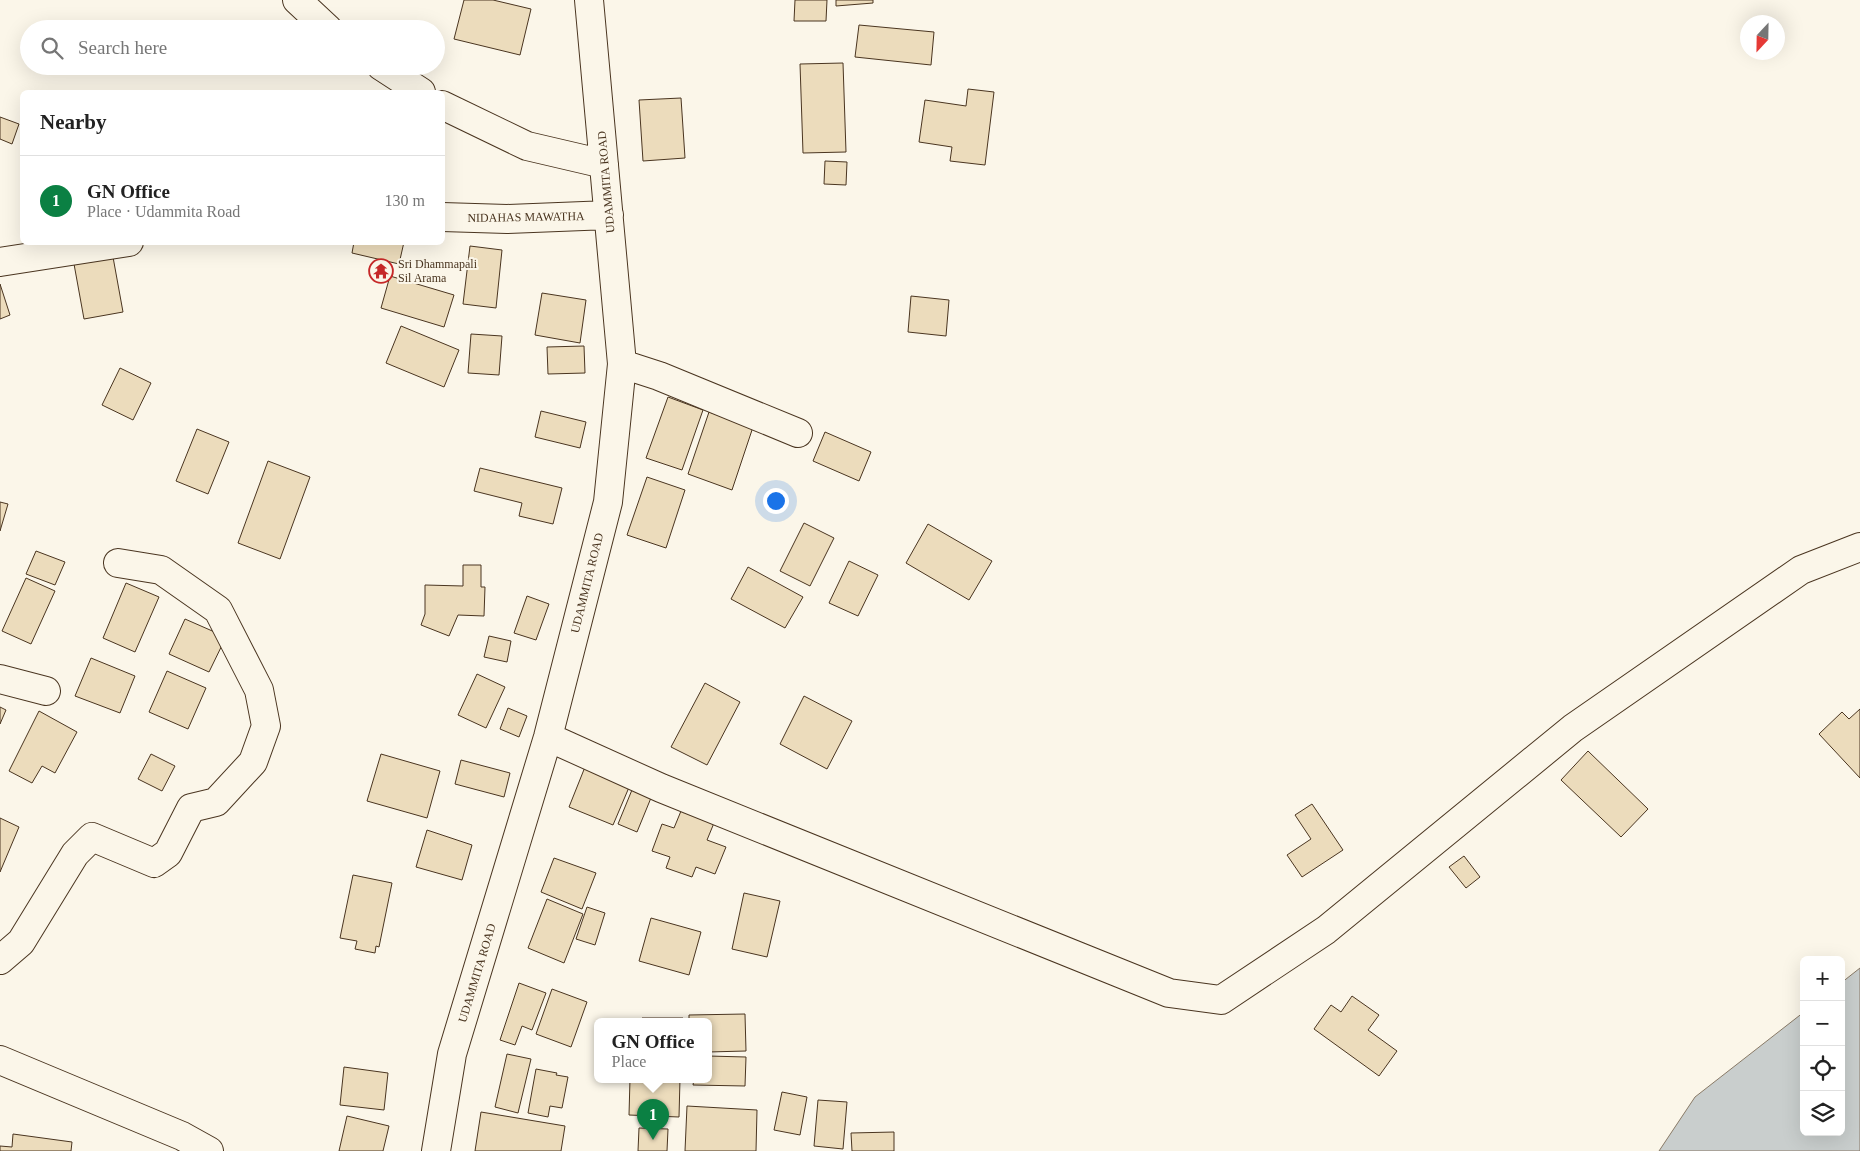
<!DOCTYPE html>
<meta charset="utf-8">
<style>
body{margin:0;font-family:"Times New Roman",serif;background:#f2f2f2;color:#222}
.controls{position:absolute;right:15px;bottom:15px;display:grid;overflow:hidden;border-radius:8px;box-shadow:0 5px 20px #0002}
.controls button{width:45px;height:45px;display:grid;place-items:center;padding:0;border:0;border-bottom:1px solid #e0e0e0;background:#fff;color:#222;font:25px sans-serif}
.compass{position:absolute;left:1740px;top:15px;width:45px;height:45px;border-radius:50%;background:#fff;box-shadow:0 5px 20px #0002;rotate:202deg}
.you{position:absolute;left:775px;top:500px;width:18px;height:18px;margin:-12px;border:4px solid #fff;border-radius:50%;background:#1a73e8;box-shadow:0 0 0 8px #1a73e833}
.badge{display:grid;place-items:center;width:32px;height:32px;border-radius:50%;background:#0b8043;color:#fff;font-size:16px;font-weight:700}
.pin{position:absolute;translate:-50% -41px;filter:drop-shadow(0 1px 2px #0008)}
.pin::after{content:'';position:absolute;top:26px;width:18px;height:15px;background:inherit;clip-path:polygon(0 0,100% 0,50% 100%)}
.popup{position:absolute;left:594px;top:1018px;width:118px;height:65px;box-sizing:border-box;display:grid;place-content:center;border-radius:8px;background:#fff;filter:drop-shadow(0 1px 4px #0005);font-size:16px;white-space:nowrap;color:#767676}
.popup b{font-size:19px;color:#222}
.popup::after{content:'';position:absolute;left:50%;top:100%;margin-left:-10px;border:10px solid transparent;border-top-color:#fff}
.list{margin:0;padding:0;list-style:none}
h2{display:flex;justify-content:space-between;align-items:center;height:65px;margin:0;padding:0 20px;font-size:21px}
h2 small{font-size:16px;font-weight:400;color:#767676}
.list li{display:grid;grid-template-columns:32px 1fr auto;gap:15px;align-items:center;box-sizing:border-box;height:90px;padding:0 20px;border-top:1px solid #e0e0e0}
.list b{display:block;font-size:19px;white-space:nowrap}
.list p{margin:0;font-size:16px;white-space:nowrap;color:#767676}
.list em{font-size:16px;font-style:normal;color:#767676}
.icon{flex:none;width:28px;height:28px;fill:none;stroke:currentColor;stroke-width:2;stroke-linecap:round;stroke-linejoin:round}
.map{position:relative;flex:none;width:1860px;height:1151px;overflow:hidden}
.search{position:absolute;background:#fff;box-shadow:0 5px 20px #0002;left:20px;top:20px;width:425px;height:55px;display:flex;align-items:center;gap:12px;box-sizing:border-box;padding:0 18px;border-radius:28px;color:#767676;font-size:19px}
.panel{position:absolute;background:#fff;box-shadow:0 5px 20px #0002;left:20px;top:90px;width:425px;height:155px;border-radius:8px}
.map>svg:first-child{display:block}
.water{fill:#c9cecd;stroke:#887966}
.building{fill:#ecdcbc;stroke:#4a3520}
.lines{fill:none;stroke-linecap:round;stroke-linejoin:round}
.minor-casing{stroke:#4a3520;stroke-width:30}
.minor{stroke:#fbf6e9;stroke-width:28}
.labels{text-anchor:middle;stroke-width:4;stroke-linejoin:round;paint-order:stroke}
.street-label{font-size:12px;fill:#4a3520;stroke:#fbf6e9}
.poi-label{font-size:12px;fill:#4a3520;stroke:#fbf6e9;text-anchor:start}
</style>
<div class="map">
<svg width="1860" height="1151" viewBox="0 0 1860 1151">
<rect width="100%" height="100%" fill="#fbf6e9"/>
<path class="water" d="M1860 968V1151H1659L1695 1097 1804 1012V1132H1841V983Z"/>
<path class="building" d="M464 0H493L531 9 520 55 454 39Z
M795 0H827L826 21H794Z
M836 0H873V3L836 6Z
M859 25 934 32 931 65 855 57Z
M843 63 846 152 803 153 800 64Z
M968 89 994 92 985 165 950 161 952 147 919 142 925 100 966 106Z
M681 98 685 158 643 161 639 100Z
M0 117 19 124 12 144 0 139Z
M825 161 847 162 846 185 824 184Z
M354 242H404L399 264 352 253Z
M470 246 502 250 496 308 463 304Z
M113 257 123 312 84 319 74 264Z
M390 276 454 295 444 327 381 308Z
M0 284 10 315 0 319Z
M542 293 586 300 580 343 535 335Z
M911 296 949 300 946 336 908 332Z
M401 326 459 350 444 387 386 363Z
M471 334 502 336 499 375 468 373Z
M584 346 585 373 548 374 547 347Z
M120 368 151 383 133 420 102 405Z
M668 397 703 410 682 470 646 458Z
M541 411 586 422 580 448 535 437Z
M709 412 753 427 732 490 688 474Z
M197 429 229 442 208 494 176 481Z
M825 432 871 452 859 481 813 461Z
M268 461 310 477 280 559 238 543Z
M480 468 562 488 553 524 519 516 522 503 474 491Z
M647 477 685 490 666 548 627 535Z
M0 502 8 504 0 531Z
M804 523 834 538 810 586 780 571Z
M928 524 992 561 969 600 906 563Z
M36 551 65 562 55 585 26 574Z
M849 561 878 575 858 616 829 603Z
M463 565H481V587H485L484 616 458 615 449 636 421 625 425 614V585L463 586Z
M748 567 803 597 785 628 731 599Z
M26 578 55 591 31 644 2 631Z
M126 583 159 597 135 652 103 638Z
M527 596 549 604 536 640 514 633Z
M185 619 226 637 209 672 169 654Z
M489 636 511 641 507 662 484 657Z
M91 658 135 676 120 713 75 696Z
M167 671 206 688 188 729 149 712Z
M477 674 505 687 486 728 458 715Z
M705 683 740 702 707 765 671 747Z
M804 696 852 721 827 769 780 744Z
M0 707 6 710 0 724Z
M508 708 527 716 519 737 500 729Z
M1860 709V778L1819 734 1842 712 1849 719Z
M39 711 77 732 55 773 42 766 32 783 9 771Z
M1588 751 1648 809 1621 837 1561 780Z
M151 754 175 766 162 791 138 779Z
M381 754 440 771 427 818 367 801Z
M461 760 510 773 504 797 455 784Z
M585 767 630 785 613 825 569 807Z
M634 785 653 793 637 832 618 824Z
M1312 804 1343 850 1302 877 1287 855 1311 839 1295 815Z
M681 811 714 823 707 840 726 847 715 874 696 867 692 877 666 868 670 857 652 851 662 824 674 828Z
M0 818 19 827 0 872Z
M427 830 472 845 462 880 416 867Z
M1464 856 1480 877 1466 888 1449 867Z
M554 858 596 873 582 909 541 892Z
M353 875 392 883 379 947 376 946 375 953 355 949 357 941 340 938Z
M744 893 780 901 767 957 732 949Z
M547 899 583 914 564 963 528 948Z
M587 907 605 913 595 945 576 939Z
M651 918 701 932 689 975 639 961Z
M519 983 546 993 532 1030 522 1026 515 1045 500 1040Z
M552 989 587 1002 571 1047 536 1034Z
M1352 996 1379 1015 1368 1030 1397 1051 1379 1076 1314 1029 1331 1005 1341 1012Z
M745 1014 746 1051 708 1052V1021H689V1015Z
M642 1018H683V1021H642Z
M507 1054 531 1059 518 1113 495 1107Z
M708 1056 746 1057 745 1086 693 1085 694 1079H708Z
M344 1067 388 1073 384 1110 340 1105Z
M536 1069 557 1073 556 1075 568 1077 562 1108 550 1106 548 1117 528 1113Z
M630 1079H680L679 1117 629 1115Z
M782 1092 807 1097 800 1135 774 1130Z
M818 1100 847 1102 843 1149 814 1146Z
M687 1106 757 1110 756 1151H685Z
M481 1112 565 1126 561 1151H475Z
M347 1116 389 1126 383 1151H339Z
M639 1128 668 1129 667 1151H638Z
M894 1132V1151H852L851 1133Z
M13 1134 72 1142 71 1151H0V1146L12 1147Z"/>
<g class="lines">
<g class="minor-casing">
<path id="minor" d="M297 0 328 29
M381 66 421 92
M442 105 527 146 604 164
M442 217 507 219 609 215
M0 262 129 242
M622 364 659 376 798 433
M0 679 46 691
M548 737 661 788 1169 993 1221 1000 1326 930 1573 728 1801 570 1860 547
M0 960 21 942 75 854 92 837 154 863 168 853 191 808 216 802 253 762 266 726 259 690 218 610 161 570 118 563
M0 1060 182 1136 209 1151
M436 1151 452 1054 548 737 608 502 622 364 589 0"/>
</g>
<use href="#minor" class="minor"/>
</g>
<defs>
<g id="temple-ring" transform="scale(1.25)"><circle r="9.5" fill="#fbf6e9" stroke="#c62828" stroke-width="1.5"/><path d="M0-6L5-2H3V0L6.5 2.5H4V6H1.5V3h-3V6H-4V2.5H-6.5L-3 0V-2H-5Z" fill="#c62828"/></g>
</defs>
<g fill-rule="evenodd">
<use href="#temple-ring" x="381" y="271"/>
</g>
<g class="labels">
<g class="street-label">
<text transform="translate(606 182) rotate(-95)" y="4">UDAMMITA ROAD</text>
<text transform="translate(526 217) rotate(-1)" y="4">NIDAHAS MAWATHA</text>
<text transform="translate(587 583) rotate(-76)" y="4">UDAMMITA ROAD</text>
<text transform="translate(477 973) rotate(-73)" y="4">UDAMMITA ROAD</text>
</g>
<g class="poi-label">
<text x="398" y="268">Sri Dhammapali<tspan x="398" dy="14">Sil Arama</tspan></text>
</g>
</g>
</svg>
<div class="controls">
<button>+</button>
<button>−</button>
<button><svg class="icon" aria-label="locate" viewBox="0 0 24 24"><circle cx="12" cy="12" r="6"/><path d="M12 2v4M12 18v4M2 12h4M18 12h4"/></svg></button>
<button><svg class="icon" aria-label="layers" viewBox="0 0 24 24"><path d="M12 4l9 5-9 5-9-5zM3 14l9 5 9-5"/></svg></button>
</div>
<svg class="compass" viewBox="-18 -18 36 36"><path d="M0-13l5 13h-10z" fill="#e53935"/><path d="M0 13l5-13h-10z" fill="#767676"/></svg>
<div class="you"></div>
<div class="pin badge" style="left:653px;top:1140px">1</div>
<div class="popup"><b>GN Office</b>Place</div>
<div class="search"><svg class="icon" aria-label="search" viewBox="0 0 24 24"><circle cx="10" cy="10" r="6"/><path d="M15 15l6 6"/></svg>Search here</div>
<section class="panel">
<h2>Nearby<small></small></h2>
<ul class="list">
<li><span class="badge">1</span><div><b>GN Office</b><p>Place · Udammita Road</p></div><em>130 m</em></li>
</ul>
</section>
</div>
